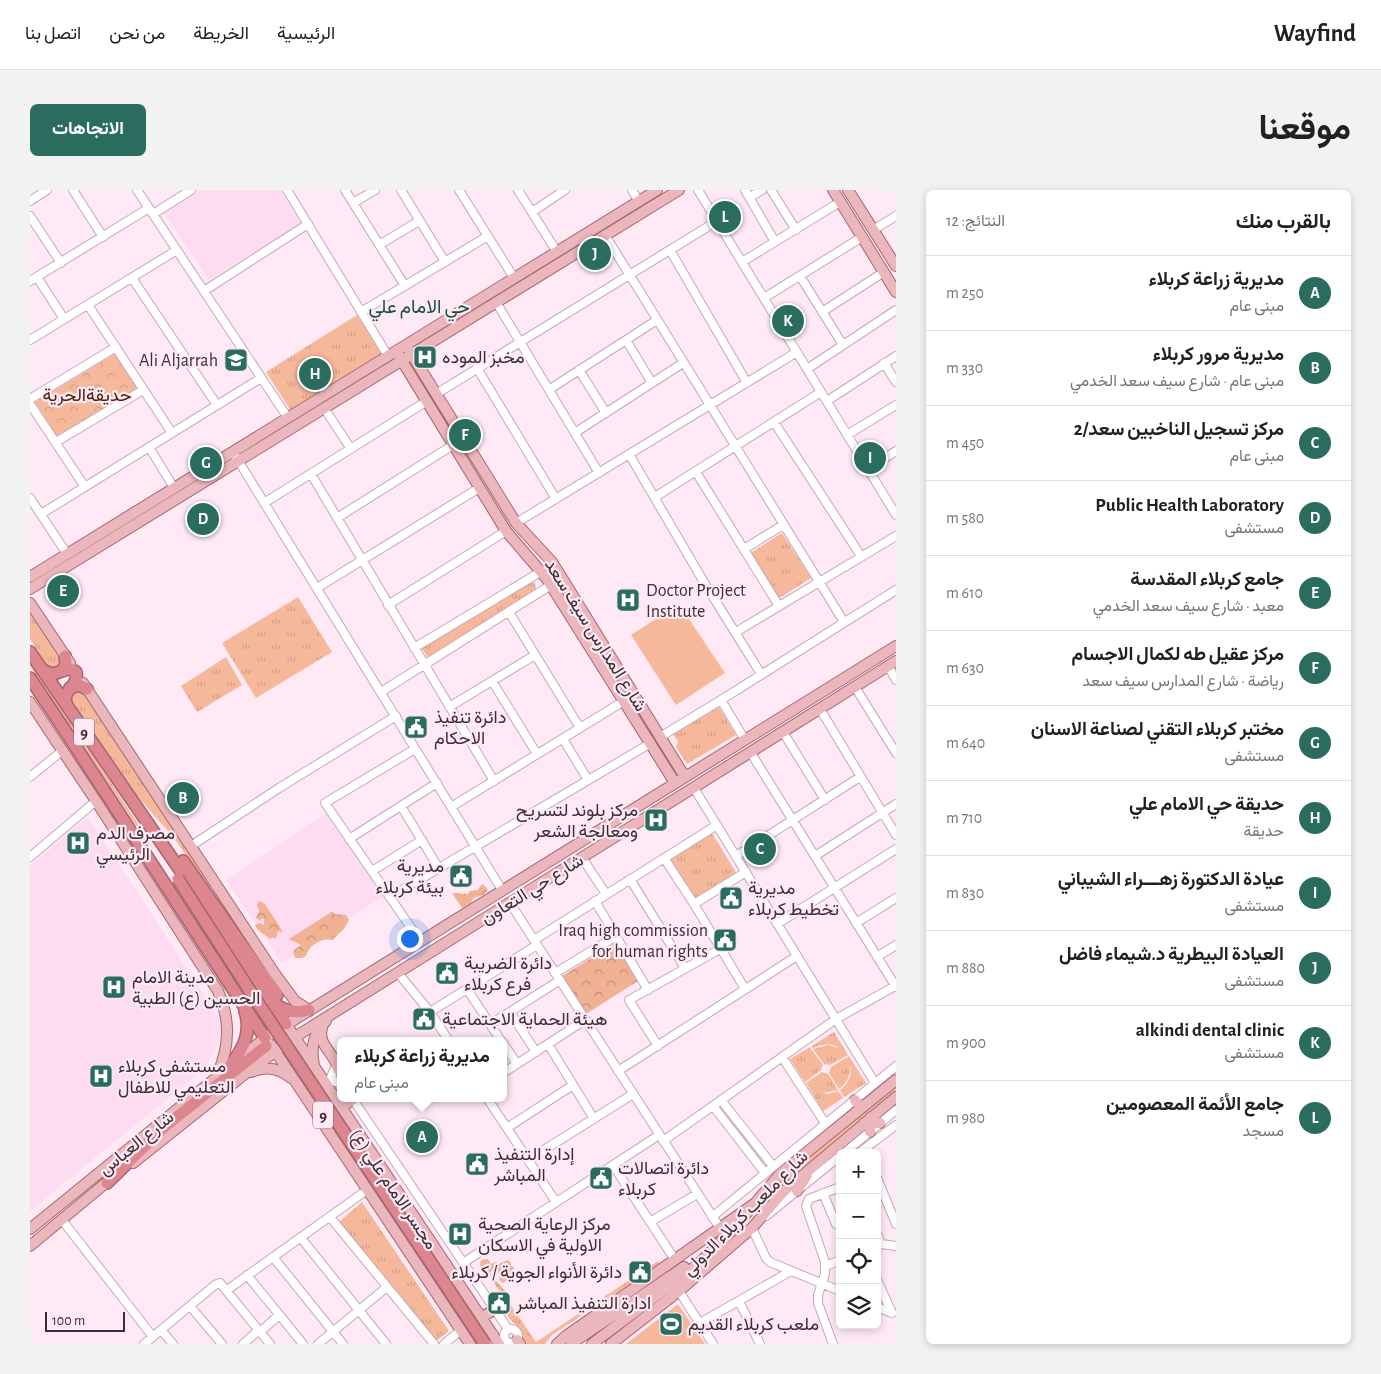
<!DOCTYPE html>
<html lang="ar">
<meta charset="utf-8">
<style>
body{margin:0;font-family:"Alegreya Sans",Vazirmatn,sans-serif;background:#f2f2f2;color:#202124;direction:rtl}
.controls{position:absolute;right:15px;bottom:15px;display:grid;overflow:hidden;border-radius:8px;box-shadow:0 2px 8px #0003}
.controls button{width:45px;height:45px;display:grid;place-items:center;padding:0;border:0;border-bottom:1px solid #e0e0e0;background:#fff;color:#202124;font:25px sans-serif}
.scale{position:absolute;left:15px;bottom:12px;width:80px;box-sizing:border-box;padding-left:5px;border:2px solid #3b2e36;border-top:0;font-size:14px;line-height:18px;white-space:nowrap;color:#3b2e36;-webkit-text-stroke:4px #fee9f5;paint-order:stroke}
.you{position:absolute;left:379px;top:748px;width:18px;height:18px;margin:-12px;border:4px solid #fff;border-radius:50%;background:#1a73e8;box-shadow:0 0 0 8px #1a73e833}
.badge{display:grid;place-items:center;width:32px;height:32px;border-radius:50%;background:#2a6d5e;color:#fff;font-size:16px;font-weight:700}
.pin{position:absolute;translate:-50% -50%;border:2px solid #fff;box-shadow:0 1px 5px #0006}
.popup{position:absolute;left:307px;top:847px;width:170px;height:65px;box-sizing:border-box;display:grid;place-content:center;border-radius:8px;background:#fff;filter:drop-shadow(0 1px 4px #0005);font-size:16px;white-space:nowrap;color:#757577}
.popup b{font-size:19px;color:#202124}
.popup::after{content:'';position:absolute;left:50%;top:100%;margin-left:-10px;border:10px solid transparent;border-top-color:#fff}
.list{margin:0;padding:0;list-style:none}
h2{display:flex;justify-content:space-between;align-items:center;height:65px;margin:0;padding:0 20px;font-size:21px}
h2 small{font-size:16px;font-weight:400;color:#757577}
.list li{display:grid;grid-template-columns:32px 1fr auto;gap:15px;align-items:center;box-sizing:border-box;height:75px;padding:0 20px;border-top:1px solid #e0e0e0}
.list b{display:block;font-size:19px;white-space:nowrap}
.list p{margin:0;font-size:16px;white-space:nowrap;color:#757577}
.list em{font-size:16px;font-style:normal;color:#757577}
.icon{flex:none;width:28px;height:28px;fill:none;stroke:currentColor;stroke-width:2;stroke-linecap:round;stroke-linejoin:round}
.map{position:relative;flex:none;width:866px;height:1154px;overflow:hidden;direction:ltr;border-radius:8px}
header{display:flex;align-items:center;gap:30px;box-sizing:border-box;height:70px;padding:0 25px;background:#fff;border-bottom:1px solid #e0e0e0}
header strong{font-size:24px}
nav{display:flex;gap:28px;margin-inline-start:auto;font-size:18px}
.intro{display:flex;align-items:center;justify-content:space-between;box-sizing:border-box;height:120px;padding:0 30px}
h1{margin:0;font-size:35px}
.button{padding:12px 22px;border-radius:8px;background:#2a6d5e;color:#fff;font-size:18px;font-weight:700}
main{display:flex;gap:30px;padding:0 30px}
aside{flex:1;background:#fff;border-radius:8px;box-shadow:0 2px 8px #0003}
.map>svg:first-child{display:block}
.built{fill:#fddcf1}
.grass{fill:url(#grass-tufts)}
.forest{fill:url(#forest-crowns)}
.park{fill:url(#park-crowns)}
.garden{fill:#f6b89b}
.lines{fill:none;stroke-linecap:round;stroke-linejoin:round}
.minor-casing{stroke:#c7a6ba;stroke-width:10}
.major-casing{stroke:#a46770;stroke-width:12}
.highway-casing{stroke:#a46770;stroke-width:14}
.minor{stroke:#fff;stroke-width:8}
.major{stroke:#ebb6bc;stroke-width:10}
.highway{stroke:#dd868f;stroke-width:11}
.highway-bridge-casing{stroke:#a46770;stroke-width:14;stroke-linecap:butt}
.highway-bridge{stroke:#dd868f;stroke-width:11}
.labels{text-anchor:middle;stroke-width:4.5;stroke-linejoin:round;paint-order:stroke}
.shield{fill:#fee9f5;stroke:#76666f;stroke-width:1}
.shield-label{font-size:16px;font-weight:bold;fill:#3b2e36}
.poi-label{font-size:18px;fill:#3b2e36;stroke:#fee9f5;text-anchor:start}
.park-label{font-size:18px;fill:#49210b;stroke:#fee9f5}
.street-label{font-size:18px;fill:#3b2e36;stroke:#fee9f5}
.neighbourhood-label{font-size:19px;fill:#195044;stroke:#fee9f5}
</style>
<header>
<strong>Wayfind</strong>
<nav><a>الرئيسية</a><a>الخريطة</a><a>من نحن</a><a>اتصل بنا</a></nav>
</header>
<div class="intro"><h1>موقعنا</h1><a class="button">الاتجاهات</a></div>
<main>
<aside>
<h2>بالقرب منك<small>النتائج: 12</small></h2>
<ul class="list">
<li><span class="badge">A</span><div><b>مديرية زراعة كربلاء</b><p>مبنى عام</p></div><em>250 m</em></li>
<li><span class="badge">B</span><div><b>مديرية مرور كربلاء</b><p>مبنى عام · شارع سيف سعد الخدمي</p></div><em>330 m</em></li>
<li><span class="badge">C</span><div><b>مركز تسجيل الناخبين سعد/2</b><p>مبنى عام</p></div><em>450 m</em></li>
<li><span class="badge">D</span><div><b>Public Health Laboratory</b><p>مستشفى</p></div><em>580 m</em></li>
<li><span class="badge">E</span><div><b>جامع كربلاء المقدسة</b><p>معبد · شارع سيف سعد الخدمي</p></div><em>610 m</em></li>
<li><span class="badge">F</span><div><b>مركز عقيل طه لكمال الاجسام</b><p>رياضة · شارع المدارس سيف سعد</p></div><em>630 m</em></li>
<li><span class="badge">G</span><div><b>مختبر كربلاء التقني لصناعة الاسنان</b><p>مستشفى</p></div><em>640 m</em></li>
<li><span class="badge">H</span><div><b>حديقة حي الامام علي</b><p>حديقة</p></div><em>710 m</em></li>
<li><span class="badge">I</span><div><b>عيادة الدكتورة زهـــراء الشيباني</b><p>مستشفى</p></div><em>830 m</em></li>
<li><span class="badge">J</span><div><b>العيادة البيطرية د.شيماء فاضل</b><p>مستشفى</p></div><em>880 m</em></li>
<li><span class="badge">K</span><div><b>alkindi dental clinic</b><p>مستشفى</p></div><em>900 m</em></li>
<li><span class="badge">L</span><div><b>جامع الأئمة المعصومين</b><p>مسجد</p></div><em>980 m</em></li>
</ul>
</aside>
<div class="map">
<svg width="866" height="1154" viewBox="0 0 866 1154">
<defs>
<pattern id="grass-tufts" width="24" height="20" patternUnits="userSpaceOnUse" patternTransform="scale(1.25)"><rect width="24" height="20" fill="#f6b89b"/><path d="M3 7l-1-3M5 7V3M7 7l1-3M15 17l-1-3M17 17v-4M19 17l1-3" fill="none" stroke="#d49e86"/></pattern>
<pattern id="forest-crowns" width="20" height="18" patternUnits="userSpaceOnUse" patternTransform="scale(1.25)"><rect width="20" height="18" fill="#f1b193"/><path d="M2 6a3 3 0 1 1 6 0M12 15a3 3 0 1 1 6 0" fill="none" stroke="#c49079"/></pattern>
<pattern id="park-crowns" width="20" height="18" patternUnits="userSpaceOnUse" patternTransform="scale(1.25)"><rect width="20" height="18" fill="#f6b89b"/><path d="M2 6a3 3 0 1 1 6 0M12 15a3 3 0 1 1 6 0" fill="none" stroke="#d49e86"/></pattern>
</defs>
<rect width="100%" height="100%" fill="#fee9f5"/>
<path class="built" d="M168 0H250L271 34 179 90 133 22Z
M296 623 353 706 252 773 196 690Z
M58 627 187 825 190 835 189 848 184 864 175 878 0 1021V676Z"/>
<path class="grass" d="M327 125 352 164 261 221 236 182Z
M752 343 781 388 748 409 719 364Z
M494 392 505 393 506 399 504 402 398 468 391 457Z
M268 407 302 462 226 508 192 453Z
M0 420 31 467 30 476 24 479 17 475 0 449Z
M196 467 212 495 167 522 151 496Z
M0 471 107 632 123 659 113 646 0 476Z
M47 500 54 501 183 696 179 698 144 648 103 601 43 513C41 507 42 504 47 500Z
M689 517 706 545 657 574 646 557 648 552 643 544Z
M682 643 707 684 666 710 640 669Z
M804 842 818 865 800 875 794 874 783 859 798 855 809 858C800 853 792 854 783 858L782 856Z
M780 857 781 859 780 861 782 860 793 875 791 880 775 892 760 869Z
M819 866 836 893 814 907 810 900C819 893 822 885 820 874 820 883 819 892 809 899L799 883 801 877Z
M792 882 798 884 808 900 793 903 798 904 808 901 813 908 793 921 776 893Z
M866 896V900L769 981 742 1010 738 1009 737 1006 752 989Z
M332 1012 419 1141 406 1151 309 1032Z
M628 1071 630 1074 522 1145 515 1154H493L491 1140C484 1131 469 1125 480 1114L506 1152Z"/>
<path class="forest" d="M453 694 458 700 453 705 443 708 441 713 432 718 422 703 438 704 440 701 448 700 450 696Z
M229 711 235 714 253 742 248 741 247 746 245 749 243 747 240 749C234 743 229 744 225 735L229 733 234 735V729L232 728 230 731 226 728 229 722 227 714Z
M303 721 304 724 316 725 319 730 313 740 302 750C292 747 278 756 276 766L272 768H265L263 761 271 755 259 749Z
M585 753 608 791 556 824 532 786Z
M458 1069 461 1074 466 1072 469 1074 478 1070 481 1073V1076L484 1077 483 1083 478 1085 477 1090 473 1093 469 1090 470 1084 463 1078 460 1084 475 1101 476 1105 479 1107 477 1110 466 1096 460 1085 457 1086 450 1075 451 1070Z"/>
<path class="park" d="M86 163 108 199 28 248 5 212Z"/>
<path class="garden" d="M649 414 695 483 646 515 601 445Z
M648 1114 675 1154H596Z"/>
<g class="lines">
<g class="minor-casing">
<path id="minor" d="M43 0 73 47
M107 0 258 228
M257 0 358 166
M315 0 375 96
M371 0 415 72
M429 0 484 88
M488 0 527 62
M602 0 609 12
M668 0 866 325
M715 0 745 52
M741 0 766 40
M720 7 732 0
M0 11 17 0
M323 13 345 0
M502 22 535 0
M123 24 161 0
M0 26 31 73
M843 40 866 26
M575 45 814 432
M349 55 389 31
M640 60 717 193
M712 72 810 12
M770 86 813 155
M7 87 34 129
M102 88 187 215
M0 91 119 18
M174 101 278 34
M734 108 832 47
M466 112 569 283
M58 115 142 243
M331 122 458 46
M792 122 854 82
M0 150 147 60
M596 150 622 193
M854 173 866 192
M447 178 526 309
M777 179 866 120
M549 180 576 223
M520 199 627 130
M406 204 687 31
M0 209 86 157
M797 211 866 166
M0 214 55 297
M294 218 321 259
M744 232 831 366
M546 242 653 173
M817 245 866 215
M26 252 113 200
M119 257 144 298
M599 264 675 394 731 484
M206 267 472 700
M838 279 866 261
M666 282 749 416
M281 284 464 591
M625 307 791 202
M0 308 37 364
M234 313 397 211
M11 324 231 188
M307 328 423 255
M486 333 767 162
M714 359 753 335
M287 398 449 298
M358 415 476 341
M479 422 550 538
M706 442 866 346
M384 458 512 381
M858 476 866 490
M462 491 507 564
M825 497 866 563
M351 502 521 395
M419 517 505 465
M790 519 866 645
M753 542 795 610
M630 547 691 510
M533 549 558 590
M715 550 691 510 866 400
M385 559 295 613 390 751
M721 563 866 797
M0 587 33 560
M664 598 845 893
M371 616 408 677
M421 617 594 511
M319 649 407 593
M161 656 249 598 366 526
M706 666 830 587
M785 666 866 614
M0 667 66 611
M552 668 576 704
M634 668 664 714 715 799
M342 681 392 650
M600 689 655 778
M360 707 621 553
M565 711 618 800
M480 713 690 1038
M664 714 716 682
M826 733 866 708
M747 734 866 659
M504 750 687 635
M847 767 866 755
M368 783 400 822 419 851
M525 783 586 746
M437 799 471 851
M400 822 507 755
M480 822 506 862
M461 834 530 790
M473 853 487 874
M518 854 564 929
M628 856 599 810 690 759
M752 867 795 933
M311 879 304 880 301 887 305 892 311 893
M588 881 767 766
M473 883 555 830
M322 908 478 1139
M457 908 526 1012
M691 910 743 976
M683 916 735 983
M477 938 543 895
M633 951 806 829 865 796
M814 963 866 920
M829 963 866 935
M498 970 603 904
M583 975 645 1070
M847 988 866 1034
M793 1003 806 1034 810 1032
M736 1026 810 966
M300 1027 404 1154
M682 1027 866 876
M32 1030 123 1147
M620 1032 667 1004
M725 1035 722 1038 736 1068 740 1072 810 1101
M847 1044 851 1054
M271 1048 356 1154
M847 1056 851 1054 866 1056
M243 1067 313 1154
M433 1073 629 945
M796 1076 810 1070
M217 1085 273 1154
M847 1090 862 1123
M197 1100 337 1000
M649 1101 683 1154
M709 1111 730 1154
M160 1116 192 1154
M847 1117 862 1123
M670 1133 761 1081
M474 1146a7 7 0 1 1 14 0a7 7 0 1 1-14 0Z
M131 1140 143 1154
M230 1142 249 1125
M114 1154 185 1095 190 1093 240 1154
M213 1154 229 1140
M288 1154 357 1097
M414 1154 431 1140
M803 1154 788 1113V1105L795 1084V1072L776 1016 779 1009 810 997"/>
</g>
<g class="major-casing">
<path id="major" d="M803 0 866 102
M818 0 866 76
M379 160 486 333 522 372 655 587
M369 166 476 341 517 389 645 593
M0 387 627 0
M0 399 649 0
M0 413 40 473
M53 493 245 784 265 811 279 820
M0 512 66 611 188 801C200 828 200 857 187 885
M256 834 469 1154
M292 838C287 855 305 863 308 879
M241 855 440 1154
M284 875C280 858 284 843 296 831
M221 882C235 876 249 878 261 888
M825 910 831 918
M311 918 323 909
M841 927 844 933H850
M834 933 840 937V942
M103 973 211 887 265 847 866 471
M767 1001 777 985
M0 1039 235 848 866 456
M0 1056 83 987
M452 1127 464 1120
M487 1150 490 1154
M527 1154 536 1146 724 1014H729L734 1017 733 1025
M541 1154 654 1077
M562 1154 667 1075 699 1044 750 984 866 890
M581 1154 649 1101 722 1038 754 1001 866 907"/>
</g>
<g class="highway-casing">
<path id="highway" d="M0 462 256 834
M12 480 22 484C32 483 37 475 46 482 49 499 30 499 37 516
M32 481 36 474 35 466
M0 488C80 607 156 728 235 848
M40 498 49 495 57 499
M153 671 247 805
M243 813C254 821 266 824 279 820
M200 876C213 859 222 843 215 821
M77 993 133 938 236 856"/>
</g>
<use href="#minor" class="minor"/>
<use href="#major" class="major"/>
<use href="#highway" class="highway"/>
<g class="highway-bridge-casing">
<path id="highway-bridge" d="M148 689 224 807 455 1154"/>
</g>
<use href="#highway-bridge" class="highway-bridge"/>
</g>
<defs>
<g id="hospital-square" transform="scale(1.25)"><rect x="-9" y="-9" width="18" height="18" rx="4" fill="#2a6d5e" stroke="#fee9f5"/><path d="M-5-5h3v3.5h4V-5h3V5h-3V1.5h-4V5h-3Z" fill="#fff"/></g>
<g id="university-square" transform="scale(1.25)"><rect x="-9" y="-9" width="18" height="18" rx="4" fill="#2a6d5e" stroke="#fee9f5"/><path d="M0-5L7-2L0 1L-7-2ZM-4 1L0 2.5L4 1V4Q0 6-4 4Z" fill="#fff"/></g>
<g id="civic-square" transform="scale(1.25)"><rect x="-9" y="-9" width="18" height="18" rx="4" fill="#2a6d5e" stroke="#fee9f5"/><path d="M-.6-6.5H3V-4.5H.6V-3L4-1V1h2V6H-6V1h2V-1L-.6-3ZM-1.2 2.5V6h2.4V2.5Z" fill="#fff"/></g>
<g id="stadium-square" transform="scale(1.25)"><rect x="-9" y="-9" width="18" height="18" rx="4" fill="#2a6d5e" stroke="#fee9f5"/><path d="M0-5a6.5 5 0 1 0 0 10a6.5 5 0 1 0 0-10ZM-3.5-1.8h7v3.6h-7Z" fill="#fff"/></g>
</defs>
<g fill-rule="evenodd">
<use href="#hospital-square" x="395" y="167"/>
<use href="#university-square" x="206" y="170"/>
<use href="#hospital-square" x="598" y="410"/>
<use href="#civic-square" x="386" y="537"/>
<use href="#hospital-square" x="626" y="630"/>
<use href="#hospital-square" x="48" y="653"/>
<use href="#civic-square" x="431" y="686"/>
<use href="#civic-square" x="701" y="708"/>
<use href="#civic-square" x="695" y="750"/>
<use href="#civic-square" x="417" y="783"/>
<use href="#hospital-square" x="84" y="797"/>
<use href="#civic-square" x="394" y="829"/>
<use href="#hospital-square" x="71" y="886"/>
<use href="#civic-square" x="447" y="974"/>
<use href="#civic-square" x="571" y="988"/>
<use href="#hospital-square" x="430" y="1044"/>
<use href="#civic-square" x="610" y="1082"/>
<use href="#civic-square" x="469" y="1113"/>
<use href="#stadium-square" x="641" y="1134"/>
</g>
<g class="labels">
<g class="shield">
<rect x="44" y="528.5" width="20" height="27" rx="4"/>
<rect x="283" y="911.5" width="20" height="27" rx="4"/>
</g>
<g class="shield-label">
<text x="54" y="548">9</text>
<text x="293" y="931">9</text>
</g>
<g class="poi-label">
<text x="412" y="173">مخبز الموده</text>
<text x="188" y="176" text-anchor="end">Ali Aljarrah</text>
<text x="616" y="406">Doctor Project<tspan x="616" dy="21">Institute</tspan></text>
<text x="404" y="533">دائرة تنفيذ<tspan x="404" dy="21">الاحكام</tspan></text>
<text x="608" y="626" text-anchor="end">مركز بلوند لتسريح<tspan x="608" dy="21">ومعالجة الشعر</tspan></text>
<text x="66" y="649">مصرف الدم<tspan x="66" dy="21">الرئيسي</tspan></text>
<text x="414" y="682" text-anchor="end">مديرية<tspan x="414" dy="21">بيئة كربلاء</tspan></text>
<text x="718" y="704">مديرية<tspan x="718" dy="21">تخطيط كربلاء</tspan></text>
<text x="678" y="746" text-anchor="end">Iraq high commission<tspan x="678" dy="21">for human rights</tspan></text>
<text x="434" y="779">دائرة الضريبة<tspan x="434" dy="21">فرع كربلاء</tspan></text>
<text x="102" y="793">مدينة الامام<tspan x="102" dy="21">الحسين (ع) الطبية</tspan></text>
<text x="412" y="835">هيئة الحماية الاجتماعية</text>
<text x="88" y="882">مستشفى كربلاء<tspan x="88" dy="21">التعليمي للاطفال</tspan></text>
<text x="464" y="970">إدارة التنفيذ<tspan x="464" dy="21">المباشر</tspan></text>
<text x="588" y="984">دائرة اتصالات<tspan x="588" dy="21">كربلاء</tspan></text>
<text x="448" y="1040">مركز الرعاية الصحية<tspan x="448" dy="21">الاولية في الاسكان</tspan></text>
<text x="592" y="1088" text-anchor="end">دائرة الأنواء الجوية / كربلاء</text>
<text x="486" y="1119">ادارة التنفيذ المباشر</text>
<text x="658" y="1140">ملعب كربلاء القديم</text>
</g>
<g class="park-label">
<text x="57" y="211">حديقةالحرية</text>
</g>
<g class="street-label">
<text transform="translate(566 445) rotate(58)" y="6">شارع المدارس سيف سعد</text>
<text transform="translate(502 699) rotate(-32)" y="6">شارع حي التعاون</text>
<text transform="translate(106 953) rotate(-39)" y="6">شارع العباس</text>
<text transform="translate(364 999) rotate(56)" y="6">مجسر الامام علي (ع)</text>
<text transform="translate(715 1023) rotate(-45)" y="6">شارع ملعب كربلاء الدولي</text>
</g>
<g class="neighbourhood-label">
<text x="389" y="123">حي الامام علي</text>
</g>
</g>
</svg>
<div class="controls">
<button>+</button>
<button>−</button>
<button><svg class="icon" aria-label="locate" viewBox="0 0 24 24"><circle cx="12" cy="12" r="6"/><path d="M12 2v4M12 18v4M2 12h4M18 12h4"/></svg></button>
<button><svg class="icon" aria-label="layers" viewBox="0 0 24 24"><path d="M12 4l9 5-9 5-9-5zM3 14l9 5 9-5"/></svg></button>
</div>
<div class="scale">100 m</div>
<div class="you"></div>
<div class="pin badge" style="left:392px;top:947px">A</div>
<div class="popup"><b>مديرية زراعة كربلاء</b>مبنى عام</div>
<div class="pin badge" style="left:153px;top:608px">B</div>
<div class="pin badge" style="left:730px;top:659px">C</div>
<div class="pin badge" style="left:173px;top:329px">D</div>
<div class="pin badge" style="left:33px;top:401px">E</div>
<div class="pin badge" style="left:435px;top:245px">F</div>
<div class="pin badge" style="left:176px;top:273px">G</div>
<div class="pin badge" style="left:285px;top:184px">H</div>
<div class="pin badge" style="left:840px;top:268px">I</div>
<div class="pin badge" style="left:565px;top:64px">J</div>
<div class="pin badge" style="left:758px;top:131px">K</div>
<div class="pin badge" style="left:695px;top:27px">L</div>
</div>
</main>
